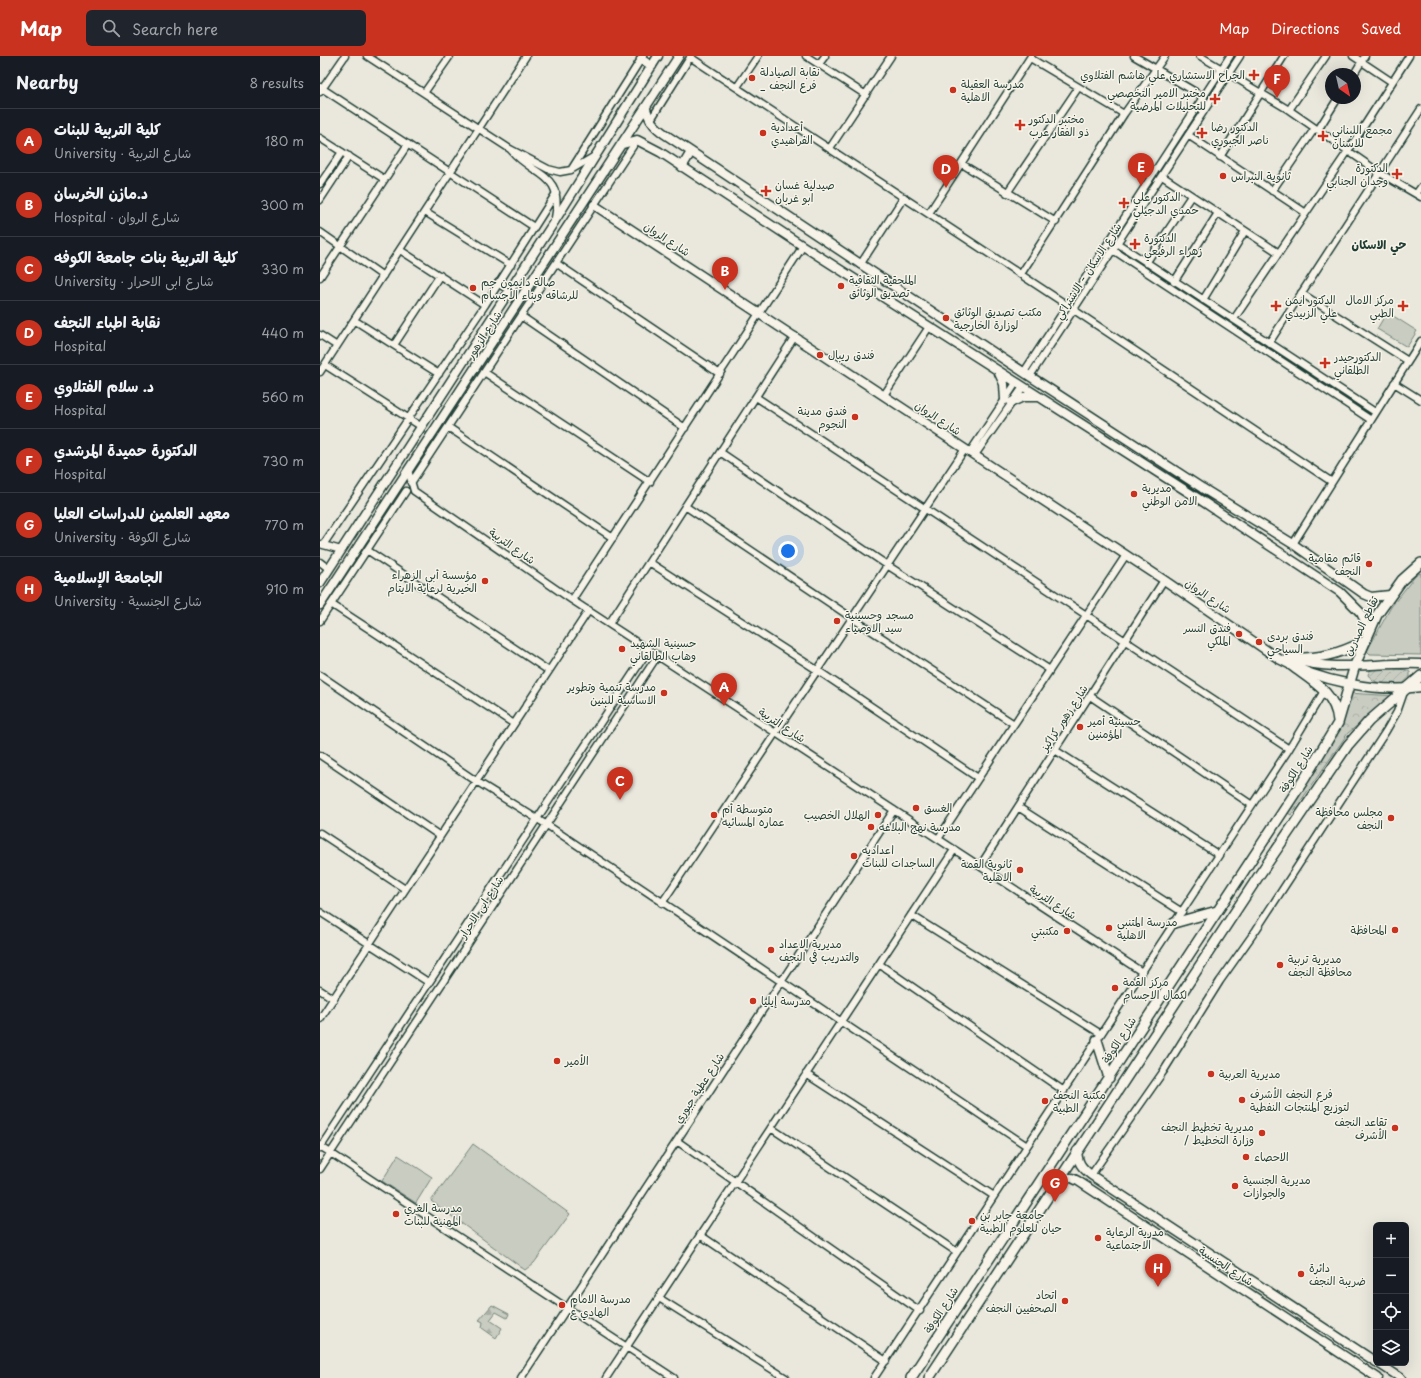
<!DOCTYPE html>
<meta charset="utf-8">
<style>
body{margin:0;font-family:"Playpen Sans","Playpen Sans Arabic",sans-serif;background:#20242c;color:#f1f3f6}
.controls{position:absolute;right:12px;bottom:12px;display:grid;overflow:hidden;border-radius:6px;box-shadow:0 4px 16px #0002}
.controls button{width:36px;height:36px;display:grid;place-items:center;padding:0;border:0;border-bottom:1px solid #363941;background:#171b24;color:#f1f3f6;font:20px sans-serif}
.compass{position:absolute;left:1005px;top:12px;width:36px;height:36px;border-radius:50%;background:#171b24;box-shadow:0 4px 16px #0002;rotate:146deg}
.you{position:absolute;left:468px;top:495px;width:14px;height:14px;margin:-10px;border:3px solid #fff;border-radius:50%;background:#1a73e8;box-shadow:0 0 0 6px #1a73e833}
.badge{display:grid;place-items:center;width:26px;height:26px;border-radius:50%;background:#c8321e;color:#fff;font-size:13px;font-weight:700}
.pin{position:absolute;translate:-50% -33px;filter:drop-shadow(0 1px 2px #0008)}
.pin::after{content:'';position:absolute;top:21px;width:14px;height:12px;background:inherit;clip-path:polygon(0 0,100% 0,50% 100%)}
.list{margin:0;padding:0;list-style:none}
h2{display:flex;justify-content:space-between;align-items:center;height:52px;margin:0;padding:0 16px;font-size:17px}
h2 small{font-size:13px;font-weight:400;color:#9ea1a6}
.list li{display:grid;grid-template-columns:26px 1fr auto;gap:12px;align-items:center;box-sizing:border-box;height:64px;padding:0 16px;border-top:1px solid #363941}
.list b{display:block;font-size:15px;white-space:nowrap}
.list p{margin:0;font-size:13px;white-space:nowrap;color:#9ea1a6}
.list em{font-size:13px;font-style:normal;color:#9ea1a6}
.icon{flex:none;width:22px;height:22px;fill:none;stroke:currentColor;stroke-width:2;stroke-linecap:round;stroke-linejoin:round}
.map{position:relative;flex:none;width:1101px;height:1322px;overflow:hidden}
header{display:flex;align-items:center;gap:24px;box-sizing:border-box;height:56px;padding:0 20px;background:#c8321e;color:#fff}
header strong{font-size:19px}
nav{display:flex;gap:22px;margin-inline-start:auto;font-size:14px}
.search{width:280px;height:36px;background:#20242c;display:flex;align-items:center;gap:10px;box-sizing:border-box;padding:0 14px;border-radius:6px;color:#9ea1a6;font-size:15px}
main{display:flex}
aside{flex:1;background:#171b24}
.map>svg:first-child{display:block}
.grass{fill:#c8ccc1;stroke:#74847a}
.forest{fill:url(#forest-firs);stroke:#74847a}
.park{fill:url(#park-crowns);stroke:#74847a}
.garden{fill:url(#garden-furrows);stroke:#74847a}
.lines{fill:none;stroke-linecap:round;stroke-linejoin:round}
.minor-casing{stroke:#1f3d34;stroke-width:9}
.major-casing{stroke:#1f3d34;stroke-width:11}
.highway-casing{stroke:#1f3d34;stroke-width:12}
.minor{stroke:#f7f3e8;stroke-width:6}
.major{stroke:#f7f3e8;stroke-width:8}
.highway{stroke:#f7f3e8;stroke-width:9}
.poi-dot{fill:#c8321e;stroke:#f7f3e8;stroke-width:1.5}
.labels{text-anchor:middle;stroke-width:3;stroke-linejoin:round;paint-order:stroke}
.poi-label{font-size:11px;fill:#1f3d34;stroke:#f7f3e8;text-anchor:start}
.street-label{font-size:11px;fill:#1f3d34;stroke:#f7f3e8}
.neighbourhood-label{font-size:12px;font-weight:bold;fill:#1f3d34;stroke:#f7f3e8}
</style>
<header>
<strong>Map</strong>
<div class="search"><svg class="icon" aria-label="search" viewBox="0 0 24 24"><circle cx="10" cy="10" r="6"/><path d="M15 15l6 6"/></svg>Search here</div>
<nav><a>Map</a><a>Directions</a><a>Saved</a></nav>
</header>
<main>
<aside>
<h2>Nearby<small>8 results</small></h2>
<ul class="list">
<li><span class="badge">A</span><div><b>كلية التربية للبنات</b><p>University · شارع التربية</p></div><em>180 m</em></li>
<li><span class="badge">B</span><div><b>د.مازن الخرسان</b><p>Hospital · شارع الروان</p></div><em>300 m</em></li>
<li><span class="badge">C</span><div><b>كلية التربية بنات جامعة الكوفه</b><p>University · شارع ابی الاحرار</p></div><em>330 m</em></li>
<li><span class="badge">D</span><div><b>نقابة اطباء النجف</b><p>Hospital</p></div><em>440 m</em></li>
<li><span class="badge">E</span><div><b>د. سلام الفتلاوي</b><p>Hospital</p></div><em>560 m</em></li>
<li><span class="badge">F</span><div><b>الدكتورة حميدة المرشدي</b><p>Hospital</p></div><em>730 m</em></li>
<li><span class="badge">G</span><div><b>معهد العلمين للدراسات العليا</b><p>University · شارع الكوفة</p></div><em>770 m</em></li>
<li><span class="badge">H</span><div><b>الجامعة الإسلامية</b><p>University · شارع الجنسية</p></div><em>910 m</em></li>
</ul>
</aside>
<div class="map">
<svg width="1101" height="1322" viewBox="0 0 1101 1322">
<defs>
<pattern id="forest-firs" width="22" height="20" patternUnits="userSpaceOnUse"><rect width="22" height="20" fill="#c8ccc1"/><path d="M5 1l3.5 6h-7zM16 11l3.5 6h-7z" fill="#abb0a6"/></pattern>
<pattern id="park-crowns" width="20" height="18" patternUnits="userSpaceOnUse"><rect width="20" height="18" fill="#c8ccc1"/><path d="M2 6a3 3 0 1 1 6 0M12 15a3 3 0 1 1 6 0" fill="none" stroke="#abb0a6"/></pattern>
<pattern id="garden-furrows" width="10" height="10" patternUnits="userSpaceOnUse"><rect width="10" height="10" fill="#c8ccc1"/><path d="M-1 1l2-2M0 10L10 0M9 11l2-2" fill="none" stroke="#abb0a6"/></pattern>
</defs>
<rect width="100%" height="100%" fill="#eae8dd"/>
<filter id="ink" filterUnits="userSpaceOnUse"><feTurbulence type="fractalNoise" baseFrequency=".025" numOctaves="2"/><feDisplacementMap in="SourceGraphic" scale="8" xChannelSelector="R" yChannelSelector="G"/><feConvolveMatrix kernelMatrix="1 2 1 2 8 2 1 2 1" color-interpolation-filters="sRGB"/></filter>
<g filter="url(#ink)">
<path class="grass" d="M1067 256 1097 275 1087 291 1057 273Z
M1101 517V599L1050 598 1047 595 1071 551 1096 519Z
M153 1088 250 1158 214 1207 205 1214 111 1145Z
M78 1099 112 1121 96 1147 62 1125Z"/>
<path class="forest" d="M172 1249 189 1258 187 1262 176 1256 170 1264 182 1272 176 1282 162 1272 163 1266 159 1264Z"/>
<path class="park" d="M1029 637 1074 640 1028 677 971 759 966 756Z"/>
<path class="garden" d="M1070 612 1086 614 1090 616V624C1080 633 1055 630 1048 619L1049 615 1054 613Z"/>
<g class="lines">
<g class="minor-casing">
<path id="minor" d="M47 0 190 93 228 113 240 116 251 114 273 101
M486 0 546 39
M814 0 884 41
M880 0 902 13
M1033 0 1072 26
M370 1 747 249
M710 2 804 58
M499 8 505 0
M909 18 969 54 1060 117 1101 141
M1034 18 1045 0
M0 31 214 171
M417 31 438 0
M0 36 25 0
M104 37 130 0
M969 54 1006 0
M330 65 371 0
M998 74 1018 42
M868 79 986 157
M0 82 64 123
M510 92 571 0
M191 94C214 122 244 115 235 162
M900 101 964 0
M642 108 736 166
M251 114 323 0
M842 120 959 197
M0 128 22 96
M952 135 995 72
M687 137 758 32
M1096 138 1101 131
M0 144 29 100
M105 156 191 209
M609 157 711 0
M0 176 63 220
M797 187 1055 356
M80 194 165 249
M793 194 1051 364
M236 207 400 318
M826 207 871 140
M540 209 584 141
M701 218 804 58 845 0
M0 221 88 88
M854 226 898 157
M981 237 1088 305
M883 244 925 175
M754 254 1012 426
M201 260 365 372
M914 263 1028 95 1089 0
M34 264 119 318
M0 279 17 290
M949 287 1101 53
M74 289 120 219
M5 309 102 371
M0 316 206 0
M164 316 330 426
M704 316 910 0
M710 320 920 0
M1074 327 1101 344
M564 339 609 271
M436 341 969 693
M128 371 293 482
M400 396 567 509 730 614
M650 396 696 327
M655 399 703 331
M88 414 94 435 252 544 822 916
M91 427 317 84
M365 450 532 562 694 668
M0 488 21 494
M973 488 1101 285
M3 489 165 249 236 137
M47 494 229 615
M0 506 9 513
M329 506 497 614 658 722
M252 544 483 190
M11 548 194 668
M0 565 86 435
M289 568 475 280
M0 619 156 725 227 769 707 1090
M770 640 932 749
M735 694 899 799
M0 699 120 780
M698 751 862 856
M0 777 85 833
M618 783 806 499
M660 810 844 524
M342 847 645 393
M0 856 108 926
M591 859 781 978
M559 908 744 1035
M0 934 14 943
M0 963 269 554
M486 1018 674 1140
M451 1072 637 1196
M357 1085 600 1255
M0 1090 354 1322
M0 1092 329 593
M0 1113 338 599
M771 1119 843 1016 900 925 936 874 1066 675 1077 656 1084 636
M380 1179 566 1305
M339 1242 466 1322
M201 1322 574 754
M286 1322 634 794
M554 1322 969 693 1004 635"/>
</g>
<g class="major-casing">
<path id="major" d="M321 3 332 10
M326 53C330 67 337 73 349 81L685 304 882 432 973 488 1044 538 1051 541 1070 539
M303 88 317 84 340 96 483 190 876 441 1020 536 1041 557 1044 563 1047 580
M362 111 371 96
M274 149 844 524 959 603C998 625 1057 637 1101 631
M179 227 191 234
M679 317 684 328 685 344
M692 346 703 341H718
M0 527 234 166 338 0
M0 549 359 0
M975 604C1016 616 1059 606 1101 608
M757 1095C758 1107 761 1111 771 1119L1056 1306
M740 1122H752L758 1125 1058 1322
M1058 1307 1081 1322"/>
</g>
<g class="highway-casing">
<path id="highway" d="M968 602C999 603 1017 599 1045 585
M972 610C992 625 1016 637 1018 665
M854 867 897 855
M777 984 789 1022
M591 1322 985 722 1018 667 1035 609 1057 559 1082 524 1101 507
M609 1322 940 818 1028 689 1049 665 1101 620"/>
</g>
<use href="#minor" class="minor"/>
<use href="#major" class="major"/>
<use href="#highway" class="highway"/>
</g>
</g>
<g class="poi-dot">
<path d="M932 13h4v4h4v4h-4v4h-4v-4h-4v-4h4z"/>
<circle cx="432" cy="22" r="4"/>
<circle cx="633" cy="34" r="4"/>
<path d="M893 37h4v4h4v4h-4v4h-4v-4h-4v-4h4z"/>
<path d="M698 63h4v4h4v4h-4v4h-4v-4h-4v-4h4z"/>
<circle cx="443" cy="77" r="4"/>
<path d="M880 71h4v4h4v4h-4v4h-4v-4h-4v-4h4z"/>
<path d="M1001 74h4v4h4v4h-4v4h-4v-4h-4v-4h4z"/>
<path d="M1075 112h4v4h4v4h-4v4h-4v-4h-4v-4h4z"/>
<circle cx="903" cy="120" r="4"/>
<path d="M444 129h4v4h4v4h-4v4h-4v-4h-4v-4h4z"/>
<path d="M802 141h4v4h4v4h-4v4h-4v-4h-4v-4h4z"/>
<path d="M813 182h4v4h4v4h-4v4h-4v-4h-4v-4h4z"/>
<circle cx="521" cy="230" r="4"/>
<circle cx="153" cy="232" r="4"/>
<path d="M954 244h4v4h4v4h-4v4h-4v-4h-4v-4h4z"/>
<path d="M1081 244h4v4h4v4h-4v4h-4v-4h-4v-4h4z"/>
<circle cx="626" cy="262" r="4"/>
<circle cx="500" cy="299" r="4"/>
<path d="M1003 301h4v4h4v4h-4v4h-4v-4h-4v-4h4z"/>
<circle cx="535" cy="361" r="4"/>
<circle cx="814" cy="438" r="4"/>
<circle cx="1049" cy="508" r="4"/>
<circle cx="165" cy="525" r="4"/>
<circle cx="517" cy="565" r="4"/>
<circle cx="919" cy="578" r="4"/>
<circle cx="939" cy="586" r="4"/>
<circle cx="302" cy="593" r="4"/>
<circle cx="344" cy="637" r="4"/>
<circle cx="760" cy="671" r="4"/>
<circle cx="596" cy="752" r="4"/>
<circle cx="394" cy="759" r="4"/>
<circle cx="558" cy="759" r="4"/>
<circle cx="1071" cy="762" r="4"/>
<circle cx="551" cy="771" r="4"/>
<circle cx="534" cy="800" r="4"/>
<circle cx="700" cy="814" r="4"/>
<circle cx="789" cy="872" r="4"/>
<circle cx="1075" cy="874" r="4"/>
<circle cx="747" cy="875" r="4"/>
<circle cx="451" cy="894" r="4"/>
<circle cx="960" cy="909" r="4"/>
<circle cx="795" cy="932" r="4"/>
<circle cx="433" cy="945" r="4"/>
<circle cx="237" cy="1005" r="4"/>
<circle cx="891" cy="1018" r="4"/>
<circle cx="922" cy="1044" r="4"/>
<circle cx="725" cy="1045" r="4"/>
<circle cx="1075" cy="1072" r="4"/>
<circle cx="942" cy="1077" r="4"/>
<circle cx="926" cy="1101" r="4"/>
<circle cx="915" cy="1130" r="4"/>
<circle cx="76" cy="1158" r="4"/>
<circle cx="652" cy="1165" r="4"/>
<circle cx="778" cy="1182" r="4"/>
<circle cx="981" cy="1218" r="4"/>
<circle cx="745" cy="1245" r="4"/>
<circle cx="242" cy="1249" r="4"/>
</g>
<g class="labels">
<g class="poi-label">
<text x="440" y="20">نقابة الصيادلة<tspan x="440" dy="13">_ فرع النجف</tspan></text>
<text x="925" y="23" text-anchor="end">الجراح الاستشاري علي هاشم الفتلاوي</text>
<text x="641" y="32">مدرسة العقيلة<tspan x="641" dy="13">الاهلية</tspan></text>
<text x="886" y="41" text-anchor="end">مختبر الامير التخصصي<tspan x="886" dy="13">للتحليلات المرضية</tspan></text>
<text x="709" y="67">مختبر الدكتور<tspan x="709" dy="13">ذو الفقار عرب</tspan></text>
<text x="451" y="75">أعدادية<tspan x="451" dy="13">الفراهيدي</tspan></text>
<text x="891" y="75">الدكتور رضا<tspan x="891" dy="13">ناصر الجبوري</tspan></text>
<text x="1012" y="78">مجمع اللبناني<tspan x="1012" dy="13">للاسنان</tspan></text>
<text x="1068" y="116" text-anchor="end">الدكتورة<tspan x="1068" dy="13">وجدان الجنابي</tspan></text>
<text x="911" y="124">ثانوية النبراس</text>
<text x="455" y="133">صيدلية غسان<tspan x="455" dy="13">ابو غربان</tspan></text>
<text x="813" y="145">الدكتور علي<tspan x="813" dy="13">حمدي الدجيلي</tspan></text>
<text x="824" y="186">الدكتورة<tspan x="824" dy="13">زهراء الرفيعي</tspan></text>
<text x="529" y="228">الملحقية الثقافية<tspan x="529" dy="13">تصديق الوثائق</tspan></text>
<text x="161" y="230">صالة دايمون جم<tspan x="161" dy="13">للرشاقه وبناء الأجسام</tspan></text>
<text x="965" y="248">الدكتور ايمن<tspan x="965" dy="13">علي الزبيدي</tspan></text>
<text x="1074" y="248" text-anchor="end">مركز الامال<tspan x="1074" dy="13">الطبي</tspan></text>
<text x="634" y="260">مكتب تصديق الوثائق<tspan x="634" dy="13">لوزارة الخارجية</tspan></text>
<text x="508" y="303">فندق ريبال</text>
<text x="1014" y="305">الدكتورحيدر<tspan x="1014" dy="13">الطلقاني</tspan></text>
<text x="527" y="359" text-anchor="end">فندق مدينة<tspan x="527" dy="13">النجوم</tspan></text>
<text x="822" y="436">مديرية<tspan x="822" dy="13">الامن الوطني</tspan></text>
<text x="1041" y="506" text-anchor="end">قائم مقامية<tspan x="1041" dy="13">النجف</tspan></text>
<text x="157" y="523" text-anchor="end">مؤسسة أبي الزهراء<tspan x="157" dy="13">الخيرية لرعاية الايتام</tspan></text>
<text x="525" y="563">مسجد وحسينية<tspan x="525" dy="13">سيد الاوصياء</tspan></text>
<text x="911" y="576" text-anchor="end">فندق النسر<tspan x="911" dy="13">الملكي</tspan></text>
<text x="947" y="584">فندق بردى<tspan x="947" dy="13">السياحي</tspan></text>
<text x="310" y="591">حسينية الشهيد<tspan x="310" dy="13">وهاب الطالقاني</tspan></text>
<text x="336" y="635" text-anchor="end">مدرسة تنمية وتطوير<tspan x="336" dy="13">الاساسية للبنين</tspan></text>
<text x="768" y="669">حسينية أمير<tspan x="768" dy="13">المؤمنين</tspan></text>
<text x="604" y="756">الغسق</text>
<text x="402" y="757">متوسطة أم<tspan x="402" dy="13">عماره المسائيه</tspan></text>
<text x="1063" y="760" text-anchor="end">مجلس محافظة<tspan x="1063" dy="13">النجف</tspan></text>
<text x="550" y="763" text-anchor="end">الهلال الخصيب</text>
<text x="559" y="775">مدرسة نهج البلاغه</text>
<text x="542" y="798">اعداديه<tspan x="542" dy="13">الساجدات للبنات</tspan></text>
<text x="692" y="812" text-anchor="end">ثانوية القمة<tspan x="692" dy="13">الاهلية</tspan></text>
<text x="797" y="870">مدرسة المتنبي<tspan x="797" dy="13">الاهلية</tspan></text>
<text x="1067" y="878" text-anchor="end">المحافظة</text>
<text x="739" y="879" text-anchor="end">مكتبتي</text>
<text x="459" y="892">مديرية الاعداد<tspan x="459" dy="13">والتدريب في النجف</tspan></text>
<text x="968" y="907">مديرية تربية<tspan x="968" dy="13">محافظة النجف</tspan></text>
<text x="803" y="930">مركز القمة<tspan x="803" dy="13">لكمال الاجسام</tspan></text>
<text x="441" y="949">مدرسة إيليا</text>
<text x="245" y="1009">الأمير</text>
<text x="899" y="1022">مديرية العربية</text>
<text x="930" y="1042">فرع النجف الأشرف<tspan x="930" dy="13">لتوزيع المنتجات النفطية</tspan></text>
<text x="733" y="1043">مكتبة النجف<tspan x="733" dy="13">الطبية</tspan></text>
<text x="1067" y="1070" text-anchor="end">تقاعد النجف<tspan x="1067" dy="13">الأشرف</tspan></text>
<text x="934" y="1075" text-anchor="end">مديرية تخطيط النجف<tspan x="934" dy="13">/ وزارة التخطيط</tspan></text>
<text x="934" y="1105">الاحصاء</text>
<text x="923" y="1128">مديرية الجنسية<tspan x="923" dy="13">والجوازات</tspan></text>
<text x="84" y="1156">مدرسة الغري<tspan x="84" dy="13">المهنية للبنات</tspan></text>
<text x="660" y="1163">جامعة جابر بن<tspan x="660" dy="13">حيان للعلوم الطبية</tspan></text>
<text x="786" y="1180">مدرية الرعاية<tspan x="786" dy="13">الاجتماعية</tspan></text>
<text x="989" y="1216">دائرة<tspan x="989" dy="13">ضريبة النجف</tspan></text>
<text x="737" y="1243" text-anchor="end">اتحاد<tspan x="737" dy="13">الصحفيين النجف</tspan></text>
<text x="250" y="1247">مدرسة الامام<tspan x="250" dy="13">الهادي ع</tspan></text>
</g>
<g class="street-label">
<text transform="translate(347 183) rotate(33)" y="4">شارع الروان</text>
<text transform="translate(768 215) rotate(-57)" y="4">شارع الاسكان - الاشتراكي</text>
<text transform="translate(164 279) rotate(-57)" y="4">شارع الزهور</text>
<text transform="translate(618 362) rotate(33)" y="4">شارع الروان</text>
<text transform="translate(192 490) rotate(35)" y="4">شارع التربية</text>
<text transform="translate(888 540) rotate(34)" y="4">شارع الروان</text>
<text transform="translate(1041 570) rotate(-64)" y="4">تقاطع الصدرين</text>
<text transform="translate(744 662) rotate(-57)" y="4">شارع زهور كزاكيز</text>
<text transform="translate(462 669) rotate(33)" y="4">شارع التربية</text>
<text transform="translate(976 713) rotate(-58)" y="4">شارع الكوفة</text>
<text transform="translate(733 846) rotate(33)" y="4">شارع التربية</text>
<text transform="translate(161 851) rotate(-57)" y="4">شارع ابی الاحرار</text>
<text transform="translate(799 984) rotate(-57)" y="4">شارع الكوفة</text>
<text transform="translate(379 1032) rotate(-57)" y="4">شارع عطية جبوري</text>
<text transform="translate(906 1210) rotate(33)" y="4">شارع الجنسية</text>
<text transform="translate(621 1254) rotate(-57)" y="4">شارع الكوفة</text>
</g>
<g class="neighbourhood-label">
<text x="1059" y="193">حي الاسكان</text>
</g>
</g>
</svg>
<div class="controls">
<button>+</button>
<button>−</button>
<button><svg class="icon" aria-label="locate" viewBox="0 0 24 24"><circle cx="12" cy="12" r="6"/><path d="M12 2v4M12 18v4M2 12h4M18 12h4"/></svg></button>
<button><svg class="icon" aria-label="layers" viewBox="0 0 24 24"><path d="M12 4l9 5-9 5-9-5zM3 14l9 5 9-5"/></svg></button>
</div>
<svg class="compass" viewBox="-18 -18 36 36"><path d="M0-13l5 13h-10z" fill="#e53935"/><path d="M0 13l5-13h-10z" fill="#9ea1a6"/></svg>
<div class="you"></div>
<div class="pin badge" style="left:404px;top:650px">A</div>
<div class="pin badge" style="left:405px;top:234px">B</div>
<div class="pin badge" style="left:300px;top:744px">C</div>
<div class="pin badge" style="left:626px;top:132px">D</div>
<div class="pin badge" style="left:821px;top:130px">E</div>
<div class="pin badge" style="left:957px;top:42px">F</div>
<div class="pin badge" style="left:735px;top:1146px">G</div>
<div class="pin badge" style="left:838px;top:1231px">H</div>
</div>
</main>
